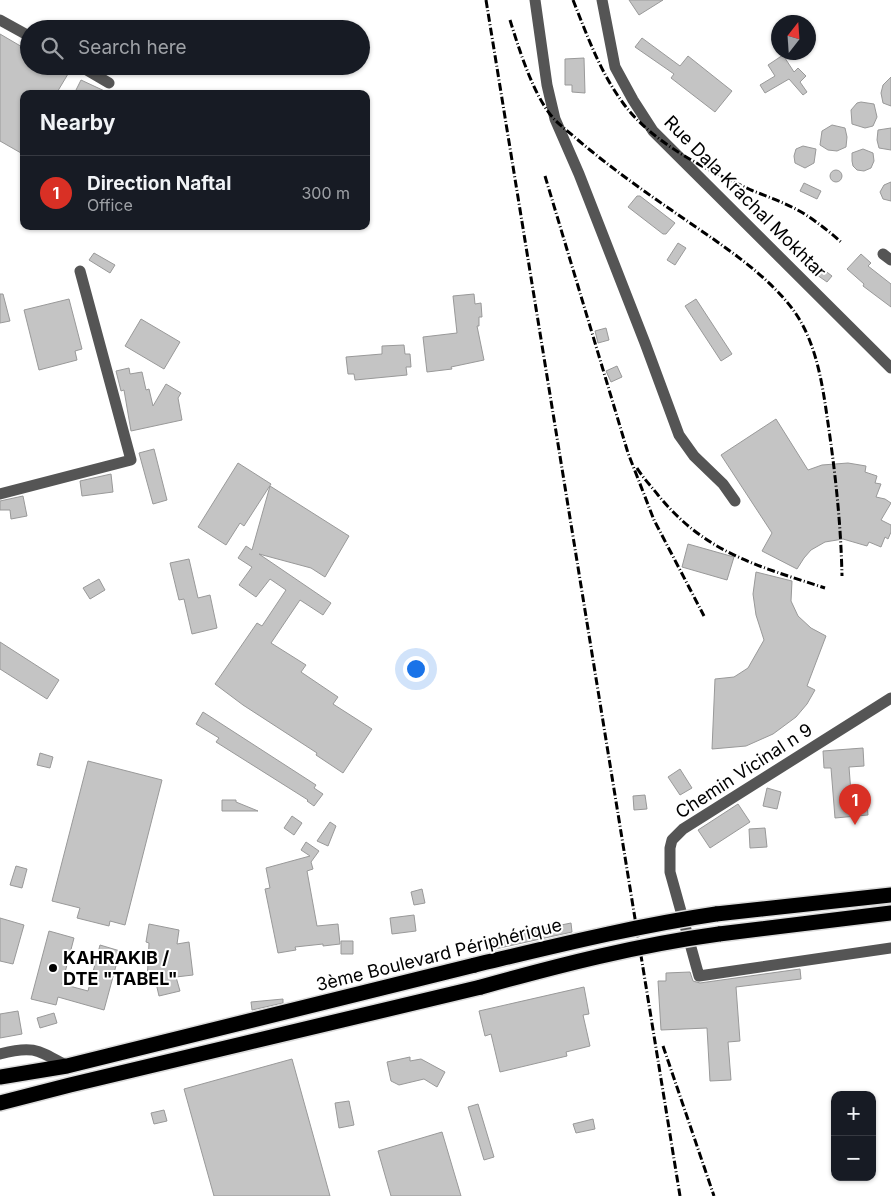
<!DOCTYPE html>
<meta charset="utf-8">
<style>
body{margin:0;font-family:Inter,sans-serif;background:#20242c;color:#f1f3f6}
.controls{position:absolute;right:15px;bottom:15px;display:grid;overflow:hidden;border-radius:10px;box-shadow:0 1px 4px #0004}
.controls button{width:45px;height:45px;display:grid;place-items:center;padding:0;border:0;border-bottom:1px solid #363941;background:#171b24;color:#f1f3f6;font:25px sans-serif}
.compass{position:absolute;left:771px;top:15px;width:45px;height:45px;border-radius:50%;background:#171b24;box-shadow:0 1px 4px #0004;rotate:17deg}
.you{position:absolute;left:415px;top:668px;width:18px;height:18px;margin:-12px;border:4px solid #fff;border-radius:50%;background:#1a73e8;box-shadow:0 0 0 8px #1a73e833}
.badge{display:grid;place-items:center;width:32px;height:32px;border-radius:50%;background:#d93025;color:#fff;font-size:16px;font-weight:700}
.pin{position:absolute;translate:-50% -41px;filter:drop-shadow(0 1px 2px #0008)}
.pin::after{content:'';position:absolute;top:26px;width:18px;height:15px;background:inherit;clip-path:polygon(0 0,100% 0,50% 100%)}
.list{margin:0;padding:0;list-style:none}
h2{display:flex;justify-content:space-between;align-items:center;height:65px;margin:0;padding:0 20px;font-size:21px}
h2 small{font-size:16px;font-weight:400;color:#9ea1a6}
.list li{display:grid;grid-template-columns:32px 1fr auto;gap:15px;align-items:center;box-sizing:border-box;height:75px;padding:0 20px;border-top:1px solid #363941}
.list b{display:block;font-size:19px;white-space:nowrap}
.list p{margin:0;font-size:16px;white-space:nowrap;color:#9ea1a6}
.list em{font-size:16px;font-style:normal;color:#9ea1a6}
.icon{flex:none;width:28px;height:28px;fill:none;stroke:currentColor;stroke-width:2;stroke-linecap:round;stroke-linejoin:round}
.map{position:relative;flex:none;width:891px;height:1196px;overflow:hidden}
.search{position:absolute;background:#171b24;box-shadow:0 1px 4px #0004;left:20px;top:20px;width:350px;height:55px;display:flex;align-items:center;gap:12px;box-sizing:border-box;padding:0 18px;border-radius:28px;color:#9ea1a6;font-size:19px}
.panel{position:absolute;background:#171b24;box-shadow:0 1px 4px #0004;left:20px;top:90px;width:350px;height:140px;border-radius:10px}
.map>svg:first-child{display:block}
.building{fill:#c4c4c4;stroke:#999}
.lines{fill:none;stroke-linecap:round;stroke-linejoin:round}
.highway-casing{stroke:#dbdbdb;stroke-width:18}
.minor{stroke:#555;stroke-width:11}
.highway{stroke:#000;stroke-width:15}
.rail{stroke:#000;stroke-width:3;stroke-dasharray:8 2.5 1 2.5;stroke-linecap:butt}
.highway-bridge-casing{stroke:#dbdbdb;stroke-width:18;stroke-linecap:butt}
.highway-bridge{stroke:#000;stroke-width:15}
.poi-dot{fill:#000;stroke:#fff;stroke-width:2}
.labels{text-anchor:middle;stroke-width:4;stroke-linejoin:round;paint-order:stroke}
.street-label{font-size:18px;fill:#000;stroke:#fff}
.poi-label{font-size:18px;font-weight:bold;fill:#000;stroke:#fff;text-anchor:start}
</style>
<div class="map">
<svg width="891" height="1196" viewBox="0 0 891 1196">
<rect width="100%" height="100%" fill="#fff"/>
<path class="building" d="M629 0H663L639 15Z
M0 34 29 51V66H55L68 74 56 94H24V149L21 153 0 141Z
M642 38 680 66 688 56 732 91 715 112 671 78 674 74 635 47Z
M783 55 794 72 798 68 806 76 800 82 807 92 803 95 789 79 765 93 760 85 775 76 768 65Z
M584 58 585 93 572 92V85H565V59Z
M891 77V106L883 103 881 93 883 85Z
M81 80 111 94H74Z
M861 102 874 104 877 117 873 126 865 128 852 124 851 110 857 103Z
M832 125 845 128 847 137 846 147 837 151 828 150 820 145 822 131Z
M891 128V150L879 148 877 140 878 130Z
M803 146 816 149 814 163 805 168 795 163 794 156 796 149Z
M863 149 873 153 874 161 871 168 864 171 857 170 853 166 852 161V153Z
M830 176a6 6 0 1 1 12 0a6 6 0 1 1-12 0Z
M891 182V201L883 199 880 192 884 185Z
M804 183 821 191 817 199 800 191Z
M637 196H640L675 223 666 234H663L628 207Z
M678 243 686 248 675 265 667 260Z
M94 253 115 265 110 273 89 260Z
M861 254 871 263 868 266 891 284V307L863 286 864 284 847 269Z
M815 263 832 276 827 282 810 270Z
M0 294H3L10 321 0 323Z
M474 294 475 304 481 303 482 317H479V326H477L484 360 451 367 452 369 427 372 423 337 457 333 453 296Z
M69 299 82 349 75 351 77 360 39 370 24 310Z
M696 299 732 354 721 361 685 306Z
M141 319 180 342 164 369 125 346Z
M606 328 609 340 598 343 595 331Z
M404 345 405 354H410L411 367H406L407 375 355 380 354 374H348L346 357 382 354V346Z
M617 366 622 377 611 382 606 371Z
M129 368 130 374 142 372 146 390 149 389 153 406 166 384 181 393 178 398 182 420 131 431 124 390 121 391 116 371Z
M776 419 808 470 822 465 848 463 866 466 865 472 877 476 875 483 881 484 876 497 885 499 891 503 881 520 891 525V532L888 539 885 537 881 547 869 542 867 546 843 539 825 542 811 550 804 558 797 569 762 551 772 533 721 455Z
M154 449 167 500 153 504 139 453Z
M238 463 271 484 244 526 240 523 226 545 198 527Z
M111 474 113 492 82 496 80 481Z
M270 486 349 536 325 577 311 568 259 554 331 603 323 615 300 600 271 643 306 665 301 672 338 697 333 704 372 729 343 773 316 755 317 753 243 705 215 684 257 623 262 626 286 590 270 579 256 597 239 585 252 567 238 558 246 546 252 550Z
M23 496 27 516 11 519 10 510H0V501Z
M688 544 734 557 727 580 682 567Z
M189 559 198 598 210 595 217 628 192 634 184 599 179 600 170 563Z
M756 572 792 581 791 601 798 616 811 628 826 636 807 686 815 690 807 704 796 717 773 734 746 746 712 749 715 679 734 677 748 668 764 640 756 615 753 594Z
M99 579 105 590 90 599 83 588Z
M0 642 59 680 47 699 0 669Z
M203 712 316 785 314 788 323 794 314 806 307 801 308 800 216 742 219 738 196 724Z
M863 748 864 766 849 767 851 793 866 792 868 815 835 818 831 768H824L823 751Z
M40 753 53 757 50 768 37 765Z
M88 761 162 780 125 925 110 921 109 926 77 918 80 908 52 901Z
M680 769 692 788 680 795 668 777Z
M767 788 781 792 777 809 763 806Z
M645 795 647 809 634 810 633 796Z
M222 800H236V802L258 811H222Z
M738 804 750 822 710 848 698 830Z
M292 816 302 823 294 835 284 828Z
M330 822 336 826 328 846 317 841Z
M765 828 767 847 750 848 749 829Z
M306 842 319 851 311 862 313 869 307 871 317 926 338 924 340 944 323 946V944L295 947 296 950 278 953 265 889 270 888 266 868 310 856 301 850Z
M16 866 27 869 22 888 10 885Z
M422 889 425 903 414 905 411 892Z
M414 915 416 931 392 934 390 918Z
M0 918 24 925 13 964 0 961Z
M571 923 572 932 495 949 493 939Z
M149 924 179 930 177 944 189 942 193 975 176 977 180 991 159 996 156 983H147L149 943 146 942Z
M49 931 74 938 62 984 88 991 100 945 120 951 104 1010 58 997 56 1005 31 999Z
M341 941H353V954H341Z
M800 969 801 979 736 987 740 1041 728 1042 731 1080 710 1081 707 1028 661 1030 658 981H666V973L690 972 693 981 700 983Z
M584 987 589 1014 583 1015 590 1046 566 1052 567 1056 500 1072 491 1034 485 1036 479 1011Z
M283 999V1003L252 1010 251 1002Z
M18 1011 22 1034 0 1038V1014Z
M54 1013 57 1023 40 1028 37 1018Z
M410 1057V1061L421 1059 445 1072 437 1087 424 1079 399 1085 391 1081 387 1062Z
M292 1059 330 1196H214L184 1089Z
M349 1101 354 1125 339 1128 335 1103Z
M478 1104 494 1157 484 1160 468 1107Z
M164 1110 167 1121 154 1124 151 1113Z
M593 1119 595 1129 576 1133 573 1124Z
M442 1132 461 1196H391L378 1151Z"/>
<g class="lines">
<g class="highway-casing">
<path id="highway" d="M716 914 891 895
M719 934 891 913
M0 1077 67 1066 475 965
M0 1103 70 1085 481 987"/>
</g>
<path class="minor" d="M535 0 547 85 555 119 579 174 645 343 679 435 694 456 723 484 735 501
M602 0 615 67 633 100 653 131 891 368
M0 20 29 36
M80 66 109 83
M883 254 891 260
M0 494 131 460 80 271
M891 698 683 829 672 840 670 848V872L699 976 891 948
M0 1054C33 1045 38 1050 67 1066"/>
<use href="#highway" class="highway"/>
<path class="rail" d="M486 0 680 1196
M573 0C587 35 600 72 623 103 652 143 707 170 751 190 768 197 786 203 803 213 817 222 830 232 842 243
M510 20C519 49 534 98 555 120 562 127 570 133 578 140 619 175 664 205 709 236 739 257 772 281 794 311 818 345 823 389 829 430 836 479 841 527 842 576
M545 176 628 453 654 520 704 616
M637 468C643 478 651 486 658 495 705 553 758 566 825 588
M663 1046 714 1196"/>
<g class="highway-bridge-casing">
<path id="highway-bridge" d="M475 965C555 946 635 926 716 914
M481 987C560 965 638 945 719 934"/>
</g>
<use href="#highway-bridge" class="highway-bridge"/>
</g>
<circle class="poi-dot" cx="53" cy="968" r="5"/>
<g class="labels">
<g class="street-label">
<text transform="translate(745 197) rotate(45)" y="6">Rue Dala Krachal Mokhtar</text>
<text transform="translate(744 771) rotate(-33)" y="6">Chemin Vicinal n 9</text>
<text transform="translate(439 955) rotate(-14)" y="6">3ème Boulevard Périphérique</text>
</g>
<g class="poi-label">
<text x="63" y="964">KAHRAKIB /<tspan x="63" dy="21">DTE "TABEL"</tspan></text>
</g>
</g>
</svg>
<div class="controls">
<button>+</button>
<button>−</button>
</div>
<svg class="compass" viewBox="-18 -18 36 36"><path d="M0-13l5 13h-10z" fill="#e53935"/><path d="M0 13l5-13h-10z" fill="#9ea1a6"/></svg>
<div class="you"></div>
<div class="pin badge" style="left:855px;top:825px">1</div>
<div class="search"><svg class="icon" aria-label="search" viewBox="0 0 24 24"><circle cx="10" cy="10" r="6"/><path d="M15 15l6 6"/></svg>Search here</div>
<section class="panel">
<h2>Nearby<small></small></h2>
<ul class="list">
<li><span class="badge">1</span><div><b>Direction Naftal</b><p>Office</p></div><em>300 m</em></li>
</ul>
</section>
</div>
